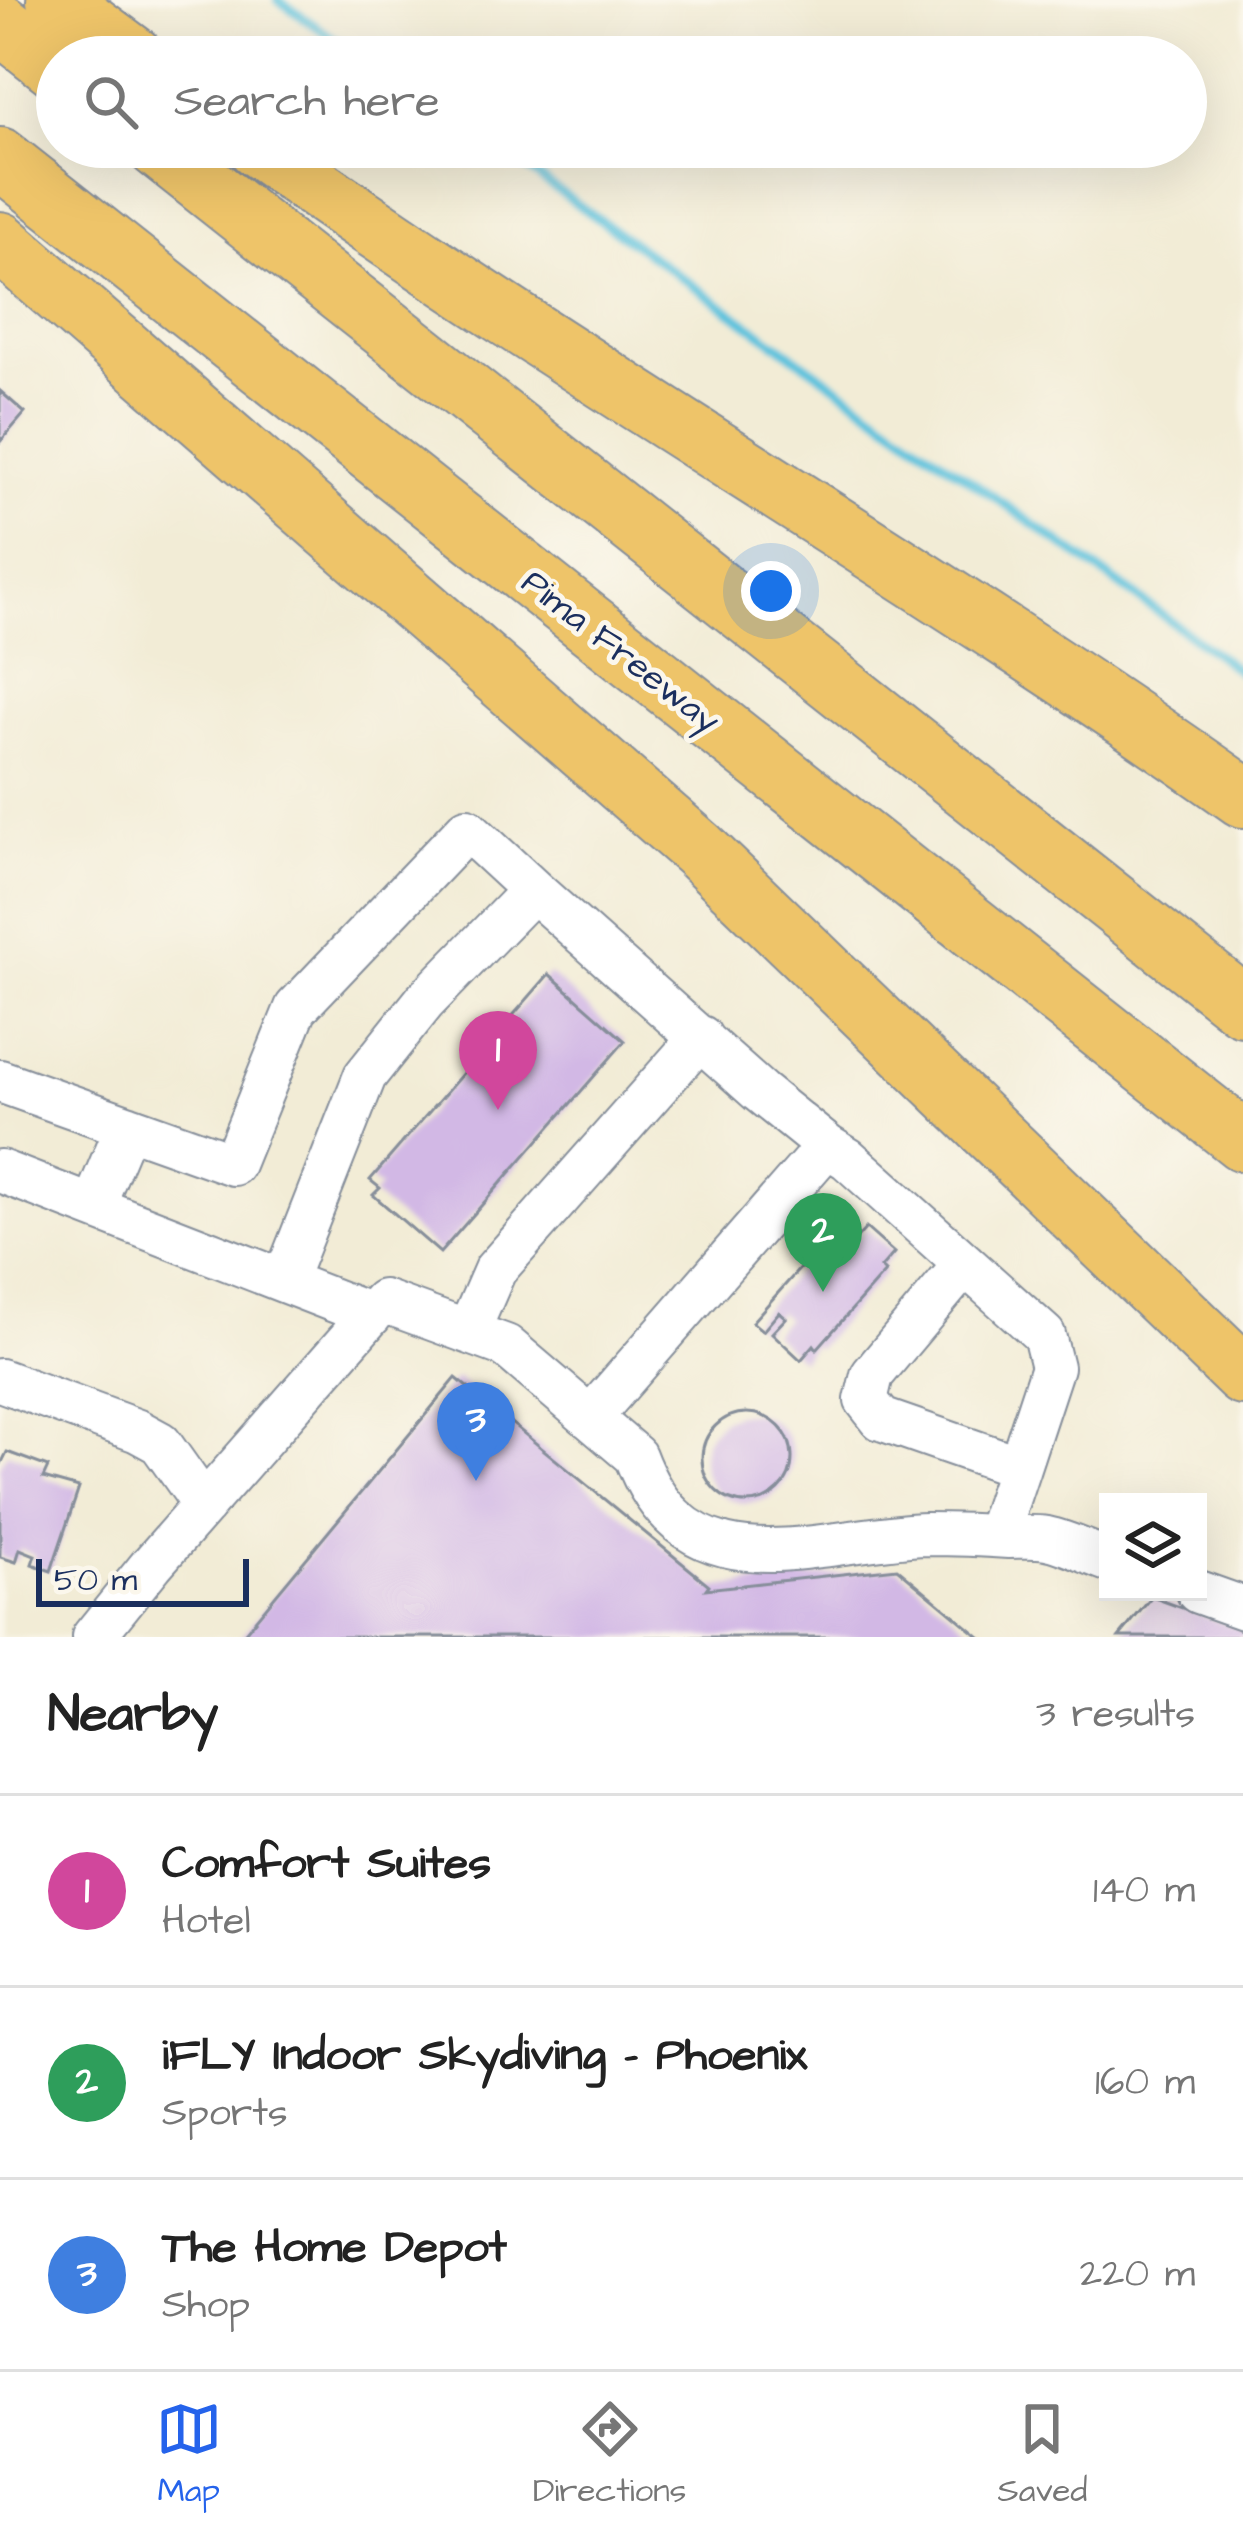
<!DOCTYPE html>
<style>
body{margin:0;font-family:"Architects Daughter",sans-serif;background:#f2f2f2;color:#222}
.controls{position:absolute;right:36px;bottom:36px;display:grid;overflow:hidden;border-radius:0px;box-shadow:0 12px 48px #0002}
.controls button{width:108px;height:108px;display:grid;place-items:center;padding:0;border:0;border-bottom:3px solid #e0e0e0;background:#fff;color:#222;font:60px sans-serif}
.scale{position:absolute;left:36px;bottom:30px;width:213px;box-sizing:border-box;padding-left:12px;border:6px solid #1b2f5e;border-top:0;font-size:33px;line-height:42px;white-space:nowrap;color:#1b2f5e;-webkit-text-stroke:9px #fbf7ec;paint-order:stroke}
.you{position:absolute;left:771px;top:591px;width:42px;height:42px;margin:-30px;border:9px solid #fff;border-radius:50%;background:#1a73e8;box-shadow:0 0 0 18px #1a73e833}
.badge{display:grid;place-items:center;width:78px;height:78px;border-radius:50%;background:#2563eb;color:#fff;font-size:39px;font-weight:700}
.pin{position:absolute;translate:-50% -99px;filter:drop-shadow(0 3px 6px #0008)}
.pin::after{content:'';position:absolute;top:63px;width:42px;height:36px;background:inherit;clip-path:polygon(0 0,100% 0,50% 100%)}
.list{margin:0;padding:0;list-style:none}
h2{display:flex;justify-content:space-between;align-items:center;height:156px;margin:0;padding:0 48px;font-size:51px}
h2 small{font-size:39px;font-weight:400;color:#767676}
.list li{display:grid;grid-template-columns:78px 1fr auto;gap:36px;align-items:center;box-sizing:border-box;height:192px;padding:0 48px;border-top:3px solid #e0e0e0}
.list b{display:block;font-size:45px;white-space:nowrap}
.list p{margin:0;font-size:39px;white-space:nowrap;color:#767676}
.list em{font-size:39px;font-style:normal;color:#767676}
.icon{flex:none;width:66px;height:66px;fill:none;stroke:currentColor;stroke-width:2;stroke-linecap:round;stroke-linejoin:round}
.map{position:relative;flex:none;width:1243px;height:1637px;overflow:hidden}
.search{position:absolute;background:#fff;box-shadow:0 12px 48px #0002;left:36px;right:36px;top:36px;height:132px;display:flex;align-items:center;gap:30px;box-sizing:border-box;padding:0 42px;border-radius:66px;color:#767676;font-size:45px}
.sheet{height:732px;background:#fff}
nav{display:flex;justify-content:space-around;align-items:center;box-sizing:border-box;height:168px;border-top:3px solid #e0e0e0;background:#fff;font-size:33px;color:#767676}
nav a{display:grid;justify-items:center;gap:6px}
nav .on{color:#2563eb}
.map>svg:first-child{display:block}
.lines{fill:none;stroke-linecap:round;stroke-linejoin:round}
.stream{stroke:#5fc3dd;stroke-width:9}
.building{fill:#d2b8e5}
.minor-casing{stroke:#868e9a;stroke-width:46}
.highway-casing{stroke:#868e9a;stroke-width:64}
.minor{stroke:#fff;stroke-width:42}
.highway{stroke:#eec469;stroke-width:60}
.labels{text-anchor:middle;stroke-width:10;stroke-linejoin:round;paint-order:stroke}
.street-label{font-size:36px;fill:#1b2f5e;stroke:#fbf7ec}
</style>
<div class="map">
<svg width="1243" height="1637" viewBox="0 0 1243 1637">
<rect width="100%" height="100%" fill="#fbf7ec"/>
<filter id="ink" filterUnits="userSpaceOnUse"><feTurbulence type="fractalNoise" baseFrequency=".00833" numOctaves="2"/><feDisplacementMap in="SourceGraphic" scale="24" xChannelSelector="R" yChannelSelector="G"/><feConvolveMatrix kernelMatrix="1 2 1 2 8 2 1 2 1" color-interpolation-filters="sRGB"/></filter>
<filter id="wash" filterUnits="userSpaceOnUse"><feTurbulence type="fractalNoise" baseFrequency=".004" numOctaves="4" result="noise"/><feDisplacementMap in="SourceGraphic" scale="48" xChannelSelector="R" yChannelSelector="G"/><feGaussianBlur stdDeviation="2.7" result="paint"/><feColorMatrix in="noise" values="0 0 0 0 0 0 0 0 0 0 0 0 0 0 0 0 0 1.4 0 .05"/><feComposite in="paint" operator="in"/></filter>
<g filter="url(#wash)">
<rect width="100%" height="100%" fill="#f2ecd6"/>
<g class="lines">
<path class="stream" d="M278 0 361 57
M496 147 1154 609 1243 674"/>
</g>
<g id="blocks">
<path class="building" d="M0 391 25 413 0 442Z
M549 974 625 1041 440 1253 373 1195 380 1188 370 1180Z
M866 1228 894 1253 881 1268 885 1272 817 1349 814 1345 801 1360 772 1333 786 1318 779 1312 763 1331 752 1322 803 1265 808 1270 839 1235 851 1245Z
M456 1378 709 1585 706 1589 897 1568 980 1637H241Z
M702 1458a45 45 0 1 1 90 0a45 45 0 1 1-90 0Z
M7 1452 48 1467 43 1478 79 1488 51 1571 32 1564 35 1555 20 1549 16 1562 0 1557V1466Z
M1152 1597 1243 1630V1637H1119Z"/>
</g>
</g>
<g filter="url(#ink)">
<use href="#blocks" fill-opacity="0" stroke="#868e9a" stroke-width="3"/>
<g class="lines">
<g class="minor-casing">
<path id="minor" d="M0 1081 233 1164 296 1008 467 829 533 890
M0 1171 371 1315
M93 1207 127 1126
M284 1281 365 1076 425 1001 533 890 760 1092 827 1146
M468 1332 495 1270 701 1037
M0 1380 138 1431 160 1443 204 1505
M590 1418 827 1146 848 1159 1044 1335 1052 1367 1019 1467 881 1419 866 1400 872 1375 965 1264
M996 1536 1019 1467
M1198 1592 1243 1608
M93 1637 152 1564 383 1301 506 1346 635 1456C688 1598 814 1538 926 1534 953 1534 982 1535 1009 1537 1021 1537 1035 1536 1047 1538 1067 1542 1088 1553 1108 1560"/>
</g>
<g class="highway-casing">
<path id="highway" d="M57 0 134 57
M0 23 57 68
M157 147 1243 1006
M258 147C579 375 922 570 1243 797
M0 158 1243 1141
M0 242 699 850 1243 1375"/>
</g>
<use href="#minor" class="minor"/>
<use href="#highway" class="highway"/>
</g>
</g>
<g class="labels">
<g class="street-label">
<text transform="translate(622 650) rotate(38)" y="13">Pima Freeway</text>
</g>
</g>
</svg>
<div class="controls">
<button><svg class="icon" aria-label="layers" viewBox="0 0 24 24"><path d="M12 4l9 5-9 5-9-5zM3 14l9 5 9-5"/></svg></button>
</div>
<div class="scale">50 m</div>
<div class="you"></div>
<div class="pin badge" style="left:498px;top:1110px;background:#d1479c">1</div>
<div class="pin badge" style="left:823px;top:1292px;background:#2e9e5b">2</div>
<div class="pin badge" style="left:476px;top:1481px;background:#3f7fe0">3</div>
<div class="search"><svg class="icon" aria-label="search" viewBox="0 0 24 24"><circle cx="10" cy="10" r="6"/><path d="M15 15l6 6"/></svg>Search here</div>
</div>
<section class="sheet">
<h2>Nearby<small>3 results</small></h2>
<ul class="list">
<li><span class="badge" style="background:#d1479c">1</span><div><b>Comfort Suites</b><p>Hotel</p></div><em>140 m</em></li>
<li><span class="badge" style="background:#2e9e5b">2</span><div><b>iFLY Indoor Skydiving - Phoenix</b><p>Sports</p></div><em>160 m</em></li>
<li><span class="badge" style="background:#3f7fe0">3</span><div><b>The Home Depot</b><p>Shop</p></div><em>220 m</em></li>
</ul>
</section>
<nav>
<a class="on"><svg class="icon" aria-label="map" viewBox="0 0 24 24"><path d="M3 6l6-2 6 2 6-2v14l-6 2-6-2-6 2zM9 4v14M15 6v14"/></svg>Map</a>
<a><svg class="icon" aria-label="directions" viewBox="0 0 24 24"><path d="M12 3l9 9-9 9-9-9zM9 14v-3h6M13 9l2 2-2 2"/></svg>Directions</a>
<a><svg class="icon" aria-label="saved" viewBox="0 0 24 24"><path d="M7 4h10v16l-5-4-5 4z"/></svg>Saved</a>
</nav>
